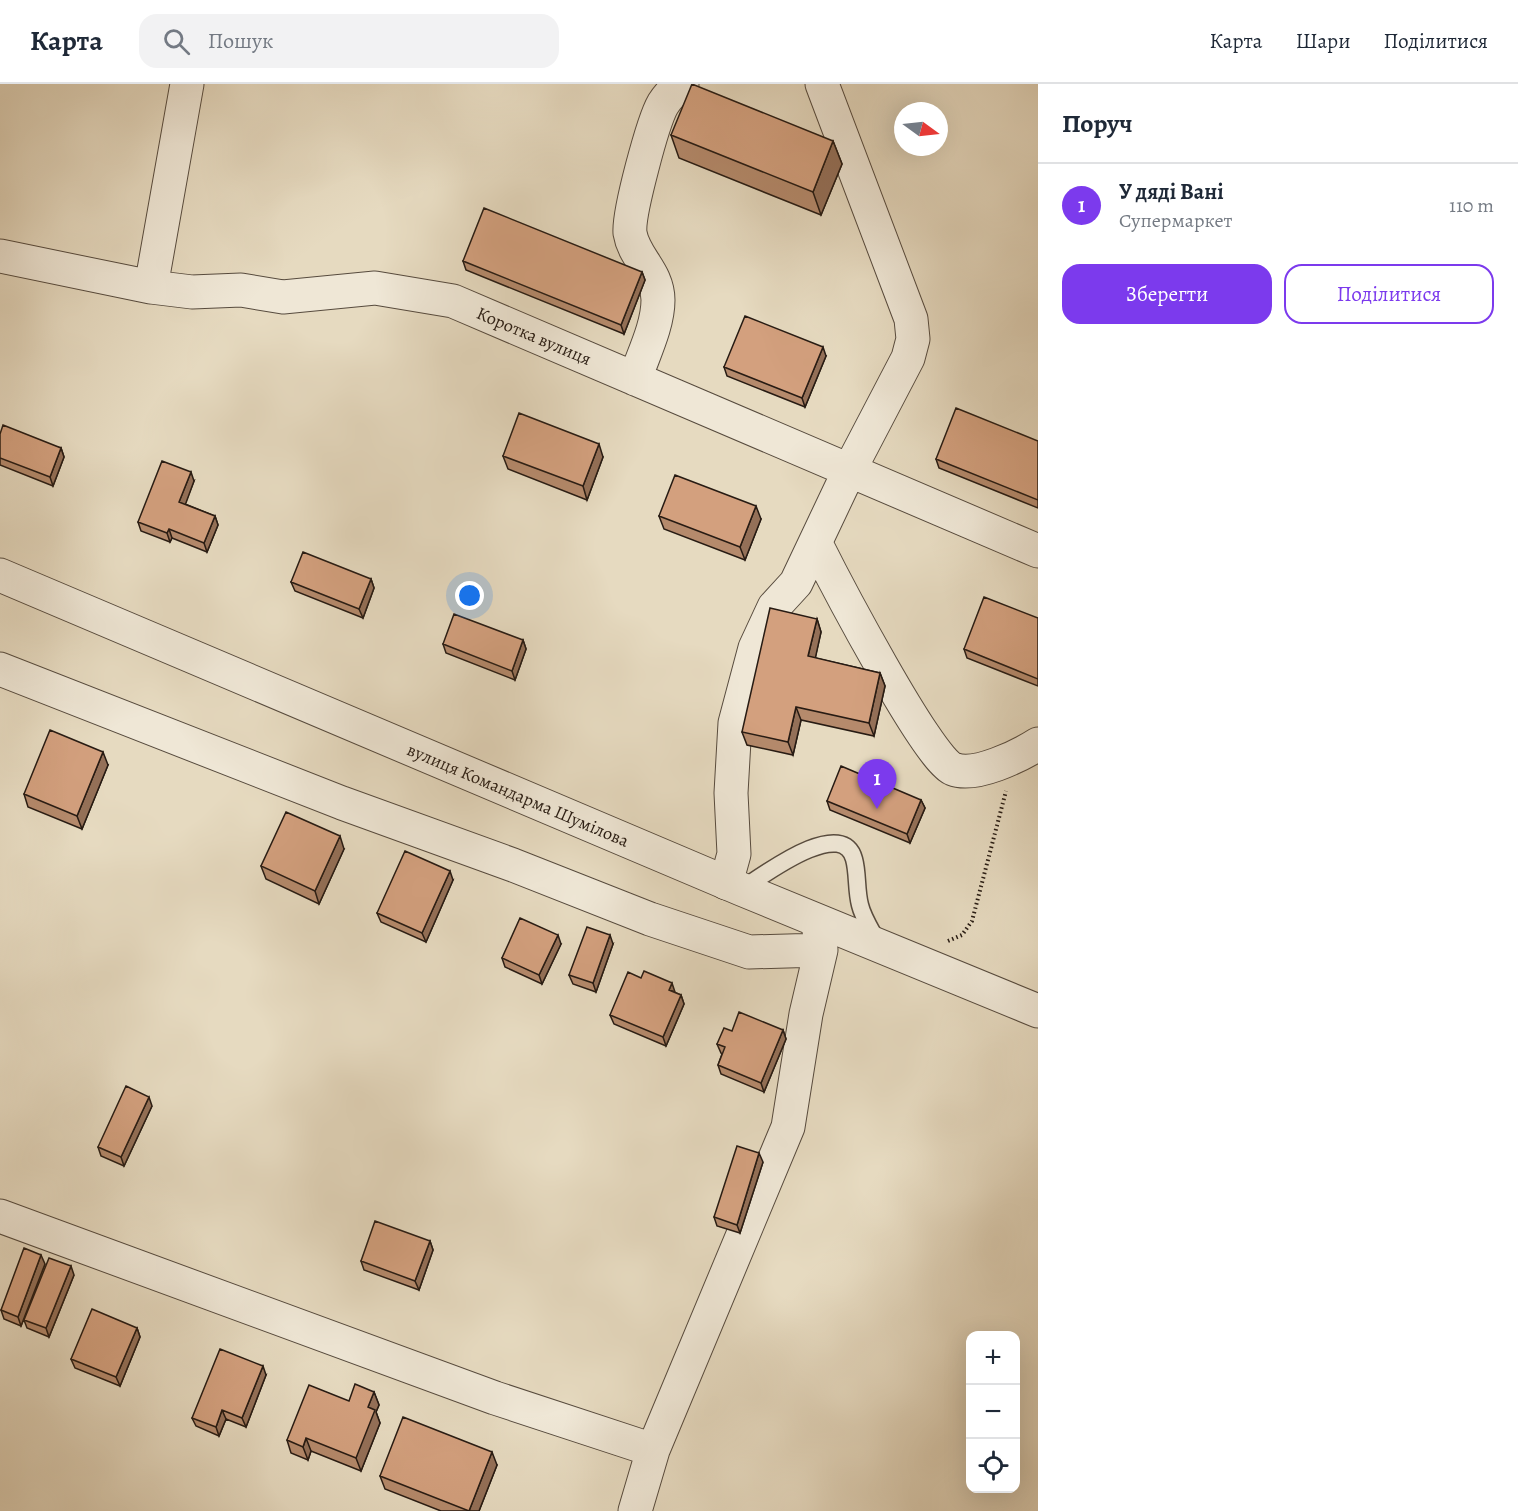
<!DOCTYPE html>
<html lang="uk">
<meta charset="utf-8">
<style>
body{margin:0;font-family:Alegreya,serif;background:#f2f2f3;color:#1f2937}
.controls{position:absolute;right:18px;bottom:18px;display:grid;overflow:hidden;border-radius:12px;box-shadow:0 6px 24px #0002}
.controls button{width:54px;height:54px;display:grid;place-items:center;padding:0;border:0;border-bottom:2px solid #e0e1e3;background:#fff;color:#1f2937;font:30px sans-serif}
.compass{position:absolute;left:894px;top:18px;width:54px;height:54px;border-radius:50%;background:#fff;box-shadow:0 6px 24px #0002;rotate:105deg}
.you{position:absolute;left:470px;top:512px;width:21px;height:21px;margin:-15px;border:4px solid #fff;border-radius:50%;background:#1a73e8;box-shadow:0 0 0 9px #1a73e833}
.badge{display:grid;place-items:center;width:39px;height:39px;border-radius:50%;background:#7c3aed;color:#fff;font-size:20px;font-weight:700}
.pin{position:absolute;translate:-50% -50px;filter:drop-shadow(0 2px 3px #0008)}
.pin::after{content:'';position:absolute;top:32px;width:21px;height:18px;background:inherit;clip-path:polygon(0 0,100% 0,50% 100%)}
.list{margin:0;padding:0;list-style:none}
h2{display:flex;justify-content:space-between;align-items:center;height:78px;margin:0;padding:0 24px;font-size:26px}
h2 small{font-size:20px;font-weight:400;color:#747a83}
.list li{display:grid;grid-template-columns:39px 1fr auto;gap:18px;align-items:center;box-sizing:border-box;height:84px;padding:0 24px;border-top:2px solid #e0e1e3}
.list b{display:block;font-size:22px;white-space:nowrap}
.list p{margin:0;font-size:20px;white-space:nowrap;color:#747a83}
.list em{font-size:20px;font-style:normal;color:#747a83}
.actions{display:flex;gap:12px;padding:18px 24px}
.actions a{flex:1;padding:14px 0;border:2px solid #7c3aed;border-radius:18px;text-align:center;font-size:21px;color:#7c3aed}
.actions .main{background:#7c3aed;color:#fff}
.icon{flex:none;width:33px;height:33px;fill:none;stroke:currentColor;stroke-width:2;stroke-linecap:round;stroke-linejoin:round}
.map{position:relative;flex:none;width:1038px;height:1427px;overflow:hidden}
header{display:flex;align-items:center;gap:36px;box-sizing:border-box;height:84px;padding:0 30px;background:#fff;border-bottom:2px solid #e0e1e3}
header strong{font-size:28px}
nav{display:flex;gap:33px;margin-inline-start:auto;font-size:21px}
.search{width:420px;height:54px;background:#f2f2f3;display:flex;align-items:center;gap:15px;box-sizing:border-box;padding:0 21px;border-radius:18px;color:#747a83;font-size:22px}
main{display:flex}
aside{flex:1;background:#fff}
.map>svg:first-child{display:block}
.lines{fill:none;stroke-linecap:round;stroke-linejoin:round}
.service-casing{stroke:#574b3e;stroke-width:19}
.minor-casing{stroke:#574b3e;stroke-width:35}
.tertiary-casing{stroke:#574b3e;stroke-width:35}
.path{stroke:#271b13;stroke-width:4;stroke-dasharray:1.5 3;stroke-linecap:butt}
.service{stroke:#efe7d6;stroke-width:16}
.minor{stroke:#efe7d6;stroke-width:33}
.tertiary{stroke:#efe7d6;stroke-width:33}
.wall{fill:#b58a6c;stroke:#271b13;stroke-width:1.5}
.shaded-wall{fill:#947058;stroke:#271b13;stroke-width:1.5}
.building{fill:#d3a07e;stroke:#271b13;stroke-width:1.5}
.labels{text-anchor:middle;stroke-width:5;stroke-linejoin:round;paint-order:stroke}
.street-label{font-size:18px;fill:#271b13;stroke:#efe7d6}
</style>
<header>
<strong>Карта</strong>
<div class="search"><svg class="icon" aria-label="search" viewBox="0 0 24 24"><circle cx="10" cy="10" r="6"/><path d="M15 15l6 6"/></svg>Пошук</div>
<nav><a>Карта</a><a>Шари</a><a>Поділитися</a></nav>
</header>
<main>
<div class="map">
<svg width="1038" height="1427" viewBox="0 0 1038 1427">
<rect width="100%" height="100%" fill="#e6dac0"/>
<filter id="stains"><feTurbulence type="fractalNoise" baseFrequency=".00333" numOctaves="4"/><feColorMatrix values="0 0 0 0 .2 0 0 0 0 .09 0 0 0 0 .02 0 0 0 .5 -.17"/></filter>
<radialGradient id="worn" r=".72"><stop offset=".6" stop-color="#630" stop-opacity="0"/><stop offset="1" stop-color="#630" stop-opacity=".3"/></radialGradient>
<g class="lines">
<g class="service-casing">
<path id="service" d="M742 805C761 793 842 731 854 775 858 789 856 806 860 821 863 834 872 847 878 859"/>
</g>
<g class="minor-casing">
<path id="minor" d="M0 172 151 203 192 208 241 206 283 213 375 204 453 217 1038 467
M151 203 187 0
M635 295C643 271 658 242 658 216 658 188 634 174 630 149 628 130 653 37 663 20 668 12 675 5 682 0
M816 460C833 494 928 676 953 685 975 694 1019 672 1038 660
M0 585 342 719 513 781 650 835 749 868 821 866
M726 799 734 770 731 709 735 639 755 564 774 523 796 499 850 385 908 274 913 255 911 235 822 0
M0 1132 495 1314 653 1366
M635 1427 653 1366 788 1043 806 930 821 866 819 846"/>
</g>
<g class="tertiary-casing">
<path id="tertiary" d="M0 491 741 805 1038 927"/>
</g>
<path class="path" d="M948 857 962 851 972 837 1006 707"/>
<use href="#service" class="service"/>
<use href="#minor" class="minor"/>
<use href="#tertiary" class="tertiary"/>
</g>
<path class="wall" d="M671 51 833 57 842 80 821 131 679 74Z
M463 177 642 188 645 196 624 250 466 186Z
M826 272 805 323 727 292 724 283Z
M0 350 61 364 64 373 53 402 0 381Z
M1038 357V424L939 384 936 375Z
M503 372 603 373 587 416 508 385Z
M194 397 185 420 215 432 218 441 207 468 172 454 170 458 141 447 138 438Z
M659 432 761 435 745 476 664 445Z
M371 495 374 504 363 534 295 507 291 498Z
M1038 534V602L967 574 964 565Z
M817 535 821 548 815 574 880 589 885 602 874 652 801 636 793 671 747 661 742 648Z
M523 556 526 565 515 596 446 569 443 560Z
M108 681 82 745 28 723 24 710Z
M921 716 925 724 910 759 830 726 827 717Z
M344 765 319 820 266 795 261 782Z
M453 796 426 858 381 838 377 829Z
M561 860 542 900 505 883 502 874Z
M613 860 596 908 573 900 569 891Z
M641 894 681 911 684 920 666 962 614 940 610 931Z
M783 946 786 955 764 1008 721 990 718 981 722 970 721 969 717 960 732 947Z
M152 1022 124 1082 101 1072 98 1063Z
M763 1078 740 1149 717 1142 714 1133Z
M430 1157 433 1166 419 1206 364 1186 361 1177Z
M45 1180 21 1242 4 1235 1 1226Z
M74 1191 49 1253 27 1244 24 1236Z
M137 1244 140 1253 120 1302 75 1284 71 1275Z
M266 1291 246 1343 226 1335 219 1352 196 1342 192 1334Z
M374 1308 379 1321 376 1328 380 1339 361 1387 311 1367 308 1376 291 1369 287 1356 349 1317Z
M497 1381 479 1427H441L385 1405 380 1392Z"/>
<path class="shaded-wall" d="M833 57 842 80 821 131 813 108Z
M642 188 645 196 624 250 621 241Z
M823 263 826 272 805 323 802 314Z
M599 360 603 373 587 416 583 402Z
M61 364 64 373 53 402 50 393Z
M191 388 194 397 183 427 179 418Z
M756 422 761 435 745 476 740 463Z
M215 432 218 441 207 468 204 459Z
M169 445 172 454 170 458 167 449Z
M371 495 374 504 363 534 359 525Z
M817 535 821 548 813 585 808 572Z
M523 556 526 565 515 596 512 587Z
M880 589 885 602 874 652 869 639Z
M796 623 801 636 793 671 788 658Z
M103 668 108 681 82 745 77 732Z
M921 716 925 724 910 759 907 750Z
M340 752 344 765 319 820 315 807Z
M450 787 453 796 426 858 422 849Z
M558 851 561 860 542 900 539 891Z
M610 851 613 860 596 908 593 899Z
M672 899 675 908 669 906Z
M681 911 684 920 666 962 663 953Z
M783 946 786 955 764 1008 761 999Z
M149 1013 152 1022 124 1082 121 1073Z
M759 1069 763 1078 740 1149 737 1141Z
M430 1157 433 1166 419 1206 415 1197Z
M41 1171 45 1180 21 1242 18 1233Z
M71 1182 74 1191 49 1253 46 1244Z
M137 1244 140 1253 120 1302 116 1293Z
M263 1282 266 1291 246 1343 242 1334Z
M374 1308 379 1321 376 1328 380 1339 361 1387 356 1374 368 1323Z
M222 1326 226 1335 219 1352 216 1343Z
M306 1354 311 1367 308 1376 303 1363Z
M492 1368 497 1381 479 1427H469Z"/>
<path class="building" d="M692 0 833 57 813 108 671 51Z
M484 124 642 188 621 241 463 177Z
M745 232 823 263 802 314 724 283Z
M956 324 1038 357V416L936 375Z
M519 329 599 360 583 402 503 372Z
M3 341 61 364 50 393 0 374V350Z
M162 377 191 388 179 418 215 432 204 459 169 445 167 449 138 438Z
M675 391 756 422 740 463 659 432Z
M303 468 371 495 359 525 291 498Z
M984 513 1038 534V595L964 565Z
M770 524 817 535 808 572 880 589 869 639 796 623 788 658 742 648Z
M454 530 523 556 512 587 443 560Z
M50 646 103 668 77 732 24 710Z
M841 682 921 716 907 750 827 717Z
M286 728 340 752 315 807 261 782Z
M405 767 450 787 422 849 377 829Z
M520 834 558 851 539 891 502 874Z
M587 843 610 851 593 899 569 891Z
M644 887 672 899 669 906 681 911 663 953 610 931 628 888 641 894Z
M739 928 783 946 761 999 718 981 725 963 717 960 724 944 732 947Z
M126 1002 149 1013 121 1073 98 1063Z
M737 1062 759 1069 737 1141 714 1133Z
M375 1137 430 1157 415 1197 361 1177Z
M24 1164 41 1171 18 1233 1 1226Z
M49 1174 71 1182 46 1244 24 1236Z
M92 1225 137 1244 116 1293 71 1275Z
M220 1265 263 1282 242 1334 222 1326 216 1343 192 1334Z
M355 1300 374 1308 368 1323 375 1326 356 1374 306 1354 303 1363 287 1356 309 1301 349 1317Z
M403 1333 492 1368 469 1427 380 1392Z"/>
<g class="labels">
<g class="street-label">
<text transform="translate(534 252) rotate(23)" y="6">Коротка вулиця</text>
<text transform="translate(518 711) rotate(23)" y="6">вулиця Командарма Шумілова</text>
</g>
</g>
<rect width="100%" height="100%" filter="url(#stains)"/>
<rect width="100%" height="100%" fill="url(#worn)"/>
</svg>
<div class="controls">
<button>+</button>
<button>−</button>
<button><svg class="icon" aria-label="locate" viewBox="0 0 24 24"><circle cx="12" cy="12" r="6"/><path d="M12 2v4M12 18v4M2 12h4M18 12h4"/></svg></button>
</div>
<svg class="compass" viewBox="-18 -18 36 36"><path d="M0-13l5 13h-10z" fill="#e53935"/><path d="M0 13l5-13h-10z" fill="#747a83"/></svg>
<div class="you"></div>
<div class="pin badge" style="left:877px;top:725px">1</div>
</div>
<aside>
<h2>Поруч<small></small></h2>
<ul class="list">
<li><span class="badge">1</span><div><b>У дяді Вані</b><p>Супермаркет</p></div><em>110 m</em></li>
</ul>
<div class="actions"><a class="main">Зберегти</a><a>Поділитися</a></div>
</aside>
</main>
